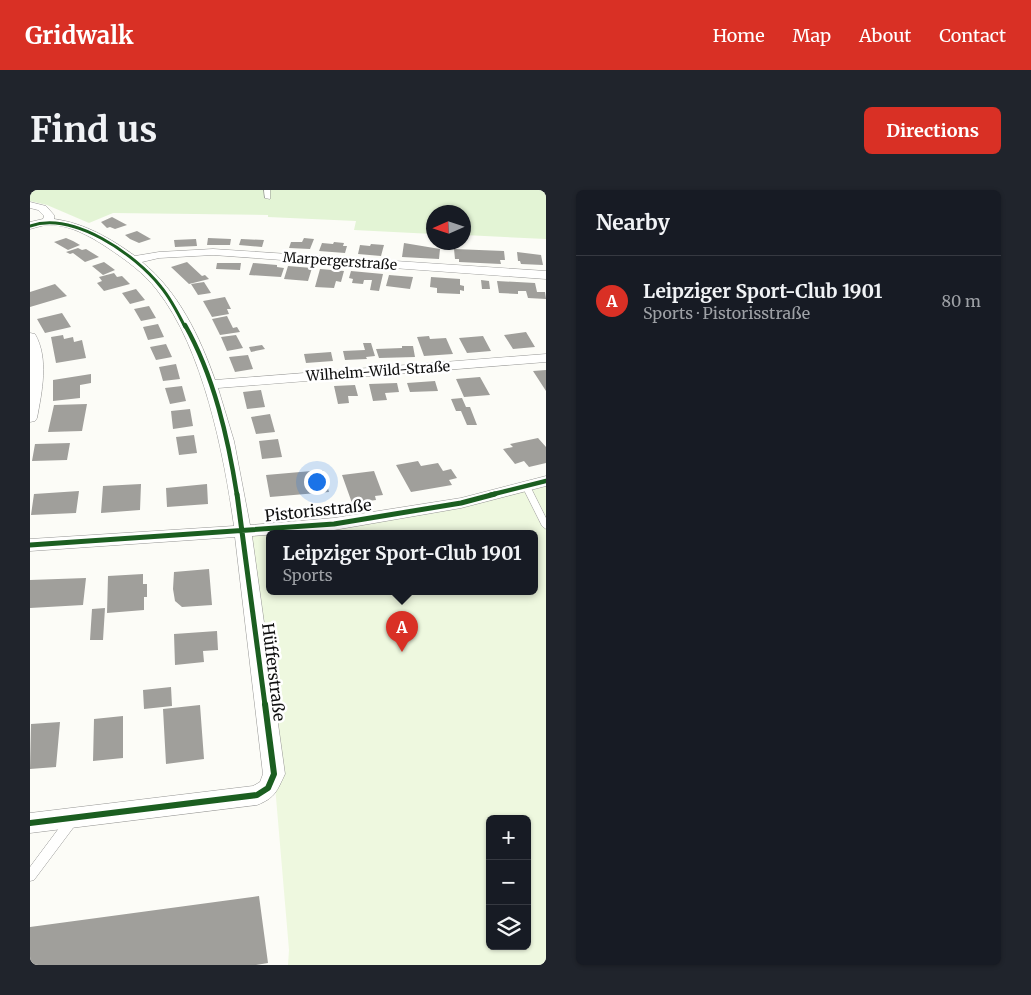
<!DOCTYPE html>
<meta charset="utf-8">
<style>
body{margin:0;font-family:Merriweather,serif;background:#20242c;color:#f1f3f6}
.controls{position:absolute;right:15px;bottom:15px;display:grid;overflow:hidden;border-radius:8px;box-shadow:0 1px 4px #0004}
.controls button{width:45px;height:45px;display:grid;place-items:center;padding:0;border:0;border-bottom:1px solid #363941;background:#171b24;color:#f1f3f6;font:25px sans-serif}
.compass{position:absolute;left:396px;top:15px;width:45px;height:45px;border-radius:50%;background:#171b24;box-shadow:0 1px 4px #0004;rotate:267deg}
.you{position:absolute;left:286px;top:291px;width:18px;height:18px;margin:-12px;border:4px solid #fff;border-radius:50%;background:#1a73e8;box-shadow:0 0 0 8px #1a73e833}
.badge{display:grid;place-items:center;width:32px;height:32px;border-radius:50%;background:#d93025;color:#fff;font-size:16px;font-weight:700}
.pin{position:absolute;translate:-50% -41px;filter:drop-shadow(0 1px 2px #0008)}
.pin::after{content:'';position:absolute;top:26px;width:18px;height:15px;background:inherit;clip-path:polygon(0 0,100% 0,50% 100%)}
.popup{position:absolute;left:236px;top:340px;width:272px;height:65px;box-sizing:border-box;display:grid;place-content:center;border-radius:8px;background:#171b24;filter:drop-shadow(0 1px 4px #0005);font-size:16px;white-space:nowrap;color:#9ea1a6}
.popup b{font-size:19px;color:#f1f3f6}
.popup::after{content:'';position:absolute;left:50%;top:100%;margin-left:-10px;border:10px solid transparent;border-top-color:#171b24}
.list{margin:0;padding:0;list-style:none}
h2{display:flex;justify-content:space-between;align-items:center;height:65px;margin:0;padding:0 20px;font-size:21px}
h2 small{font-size:16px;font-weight:400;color:#9ea1a6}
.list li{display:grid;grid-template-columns:32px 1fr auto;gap:15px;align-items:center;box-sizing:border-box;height:90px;padding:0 20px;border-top:1px solid #363941}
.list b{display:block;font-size:19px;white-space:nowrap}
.list p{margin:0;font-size:16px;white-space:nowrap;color:#9ea1a6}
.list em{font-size:16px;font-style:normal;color:#9ea1a6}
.icon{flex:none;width:28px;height:28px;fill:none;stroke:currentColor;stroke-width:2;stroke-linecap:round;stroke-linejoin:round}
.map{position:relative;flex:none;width:516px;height:775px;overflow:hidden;border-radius:8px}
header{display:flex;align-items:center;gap:30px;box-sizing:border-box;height:70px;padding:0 25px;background:#d93025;color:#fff}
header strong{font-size:24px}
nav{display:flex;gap:28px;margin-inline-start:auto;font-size:18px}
.intro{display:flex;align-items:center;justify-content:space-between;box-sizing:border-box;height:120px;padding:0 30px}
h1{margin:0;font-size:35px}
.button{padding:12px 22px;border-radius:8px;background:#d93025;color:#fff;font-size:18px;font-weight:700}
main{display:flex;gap:30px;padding:0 30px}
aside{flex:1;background:#171b24;border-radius:8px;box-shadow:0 1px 4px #0004}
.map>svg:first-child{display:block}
.green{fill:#e3f4d5}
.pitch{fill:#eef8df;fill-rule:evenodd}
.building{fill:#a09f9b}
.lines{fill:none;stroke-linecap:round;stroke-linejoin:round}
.service-casing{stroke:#969694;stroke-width:1}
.minor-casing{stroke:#969694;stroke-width:1}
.service{fill:#fffffe;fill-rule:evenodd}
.minor{fill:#fffffe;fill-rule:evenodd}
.cycleway-far3-casing{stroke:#fff;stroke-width:5}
.cycleway-far2-casing{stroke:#fff;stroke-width:7}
.cycleway-far1-casing{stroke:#fff;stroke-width:8}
.cycleway-casing{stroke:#fff;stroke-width:9}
.cycleway-far3{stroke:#1b5e20;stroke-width:3}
.cycleway-far2{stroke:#1b5e20;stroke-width:4.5}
.cycleway-far1{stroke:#1b5e20;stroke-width:5}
.cycleway{stroke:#1b5e20;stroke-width:6}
.labels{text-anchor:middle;stroke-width:5;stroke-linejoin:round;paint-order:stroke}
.far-street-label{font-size:14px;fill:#101010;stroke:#fff}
.street-label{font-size:16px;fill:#101010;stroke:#fff}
</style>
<header>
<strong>Gridwalk</strong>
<nav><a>Home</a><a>Map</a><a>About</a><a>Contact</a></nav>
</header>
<div class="intro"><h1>Find us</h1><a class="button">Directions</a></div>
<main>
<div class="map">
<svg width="516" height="775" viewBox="0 0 516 775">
<rect width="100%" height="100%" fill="#fcfcf7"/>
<path class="green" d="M0 0H516V49L434 45 433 22H403V44L324 40 326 31 238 27V25L83 23 59 33 17 15 0 11Z"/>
<path class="pitch" d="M516 291V775H258L259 760 244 584 213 340 304 334ZM240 343H504V401H240ZM460 629H497V756H460Z"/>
<path class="building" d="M82 27 97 35 85 39 80 37 77 38 71 32Z
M107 41 121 49 109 53 100 49 95 45Z
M36 48 43 51 50 55 38 60 24 52Z
M178 48 201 49 200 55H177Z
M274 48 284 49 280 59 259 58 261 52H272Z
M166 49 167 56 145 57 144 50Z
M211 49 234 50 232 57 209 55Z
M304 52 314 53 313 56H317L315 63 289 61 292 53 303 54Z
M374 53 410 59 409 69 372 67Z
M341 54 354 55 351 66 328 64 330 55 340 56Z
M48 58 52 60 56 59 69 67 55 72 43 63 40 64 36 62Z
M424 59 474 61 475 70H470L471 74 429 72V69H425Z
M487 62 511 65 513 75 491 74 490 71H488Z
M74 72 81 77 85 80 73 85 62 76Z
M157 72 172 86 175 85 179 89 159 94 141 77Z
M187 73H211L210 80 186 79Z
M223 73 247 75V77L254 78 251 87 219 85Z
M258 76 282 78 278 91 254 89Z
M290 79 314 81 311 92 306 91 304 98 285 97Z
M321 81 353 84 349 101 340 100 342 90H334L333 94 322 93 323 89 319 88Z
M84 83 87 87 92 86 100 94 74 101 67 93 72 91 69 87Z
M359 85 383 87 380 99 356 96Z
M401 87 430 89V95L434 96V101L430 100V104L407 103V98L400 97Z
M451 90 459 91 460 99H452Z
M467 91 505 93 507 102H515L516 109 498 108 496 101H488V104L469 103Z
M174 92 181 103 168 105 161 94Z
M25 94 37 106 0 117V102Z
M106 99 115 110 100 114 92 103Z
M195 107 201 119H197L199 124 182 127 173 111Z
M119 116 126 128 111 131 104 119Z
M32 123 41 137 15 143 7 129Z
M197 126 203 138 207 137 210 142 190 145 182 129Z
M128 134 134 147 118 150 113 137Z
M496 142 505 157 483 159 474 145Z
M33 145 34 149 43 147 44 152 52 150 56 168 26 173 21 147Z
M206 145 213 158 197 161 191 147Z
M399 146 400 149 416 148 423 164 394 166 387 147Z
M453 146 461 161 437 163 429 148Z
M333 153H341L345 166 336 167 337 169 315 170 313 161 335 160Z
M136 154 142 167 126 170 120 157Z
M232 155 235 159 221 162 219 157Z
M372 156H383L385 167 349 168 346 159 372 158Z
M301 162 303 171 276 173 274 164Z
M218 165 223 179 205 182 199 167Z
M146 174 150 189 133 191 129 177Z
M516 180V201L503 181Z
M61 184V193L50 195V208L23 211V190Z
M450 187 460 205 434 207 426 189Z
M405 191 408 201 380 202 377 193Z
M367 193 369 202 355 203 357 210 343 211 339 194Z
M325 195 328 206H318L319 213 308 214 304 196Z
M152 196 156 211 140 214 135 198Z
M231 200 235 217 217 219 213 202Z
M432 208 436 217H440L447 235H437L431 221H426L421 209Z
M57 214 52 241 18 242 24 215Z
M160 219 163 236 143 239 141 221Z
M240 224 245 242 226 244 221 227Z
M164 245 167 263 149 265 146 247Z
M508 248 516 257V273L499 277 494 271 485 274 473 259 483 257 480 254Z
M248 249 252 267 232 269 229 251Z
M40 253 37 270 2 271 5 254Z
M388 271 391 276 408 273 413 281 421 279 427 288 419 290 422 295 381 302 366 275Z
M293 280 299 302 240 307 236 285Z
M344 281 353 305 345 306 346 310 322 313 312 285Z
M111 294 110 320 71 323 73 296Z
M177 294 178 314 137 317 136 298Z
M49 301 46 323 1 325 4 304Z
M179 379 182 415 152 417 145 411 143 399 144 382Z
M113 384V394H117V407H114V420L77 423 78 386Z
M56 388 53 415 0 418V390Z
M75 418 73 450H60L62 419Z
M187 441 188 460 173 461 174 472 145 475 144 444Z
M141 497 142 516 114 519 113 500Z
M170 515 174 569 136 574 133 519Z
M93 526V568L63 571 64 529Z
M30 532 26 577 0 579 1 534Z
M229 706 238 773 226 775H0V737Z"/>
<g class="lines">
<g class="service-casing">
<path id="service" d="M234 0H240V9L235 8Z
M496 293 500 296 516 328V339L512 336 492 296Z
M42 625 46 626 47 630 46 634 4 690 0 691V677L38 626Z"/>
</g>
<g class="minor-casing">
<path id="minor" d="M0 12 16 16 24 25V29C54 33 80 48 105 66L129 62 183 59 516 81V89L183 65 129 68 112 72C148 101 170 147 185 190L516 164V172L188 198 204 251 220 335 304 328 431 308 516 286V296L431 318 304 340 222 346 255 584C247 601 245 608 227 615L0 643V623L223 596 230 592 233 584 205 347 0 361V349L204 336C194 264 173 158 127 100 114 83 96 70 78 58 60 46 37 33 15 35 10 36 5 38 0 39V32L13 29 14 26 8 20 0 18Z
M0 143 5 144C19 168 12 202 7 228L5 231 0 232Z"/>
</g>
<use href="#service" class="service"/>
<use href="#minor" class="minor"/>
<g class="cycleway-far3-casing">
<path id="cycleway-far3" d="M0 36C43 21 105 64 131 97 141 109 148 123 155 137"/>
</g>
<g class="cycleway-far2-casing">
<path id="cycleway-far2" d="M155 135C184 186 198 248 207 305
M460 305 516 291"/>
</g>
<g class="cycleway-far1-casing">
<path id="cycleway-far1" d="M207 304 235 515
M0 355 304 334 431 313 465 304"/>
</g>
<g class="cycleway-casing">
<path id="cycleway" d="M0 633 227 605 238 598 244 584 235 514"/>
</g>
<use href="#cycleway-far3" class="cycleway-far3"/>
<use href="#cycleway-far2" class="cycleway-far2"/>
<use href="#cycleway-far1" class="cycleway-far1"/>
<use href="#cycleway" class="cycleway"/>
</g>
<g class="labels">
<g class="far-street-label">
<text transform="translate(310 71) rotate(4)" y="5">Marpergerstraße</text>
<text transform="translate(348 181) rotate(-4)" y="5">Wilhelm-Wild-Straße</text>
</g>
<g class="street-label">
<text transform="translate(288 320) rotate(-6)" y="6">Pistorisstraße</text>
<text transform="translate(244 482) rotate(83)" y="6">Hüfferstraße</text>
</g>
</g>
</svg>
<div class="controls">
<button>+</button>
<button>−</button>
<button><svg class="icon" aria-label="layers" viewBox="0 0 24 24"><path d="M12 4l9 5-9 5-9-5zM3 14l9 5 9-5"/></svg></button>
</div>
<svg class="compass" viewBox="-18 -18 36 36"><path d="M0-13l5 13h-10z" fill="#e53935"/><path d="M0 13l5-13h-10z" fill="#9ea1a6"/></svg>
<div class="you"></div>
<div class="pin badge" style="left:372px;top:462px">A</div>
<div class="popup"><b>Leipziger Sport-Club 1901</b>Sports</div>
</div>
<aside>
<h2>Nearby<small></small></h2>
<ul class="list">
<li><span class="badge">A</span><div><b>Leipziger Sport-Club 1901</b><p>Sports · Pistorisstraße</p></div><em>80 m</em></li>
</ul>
</aside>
</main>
